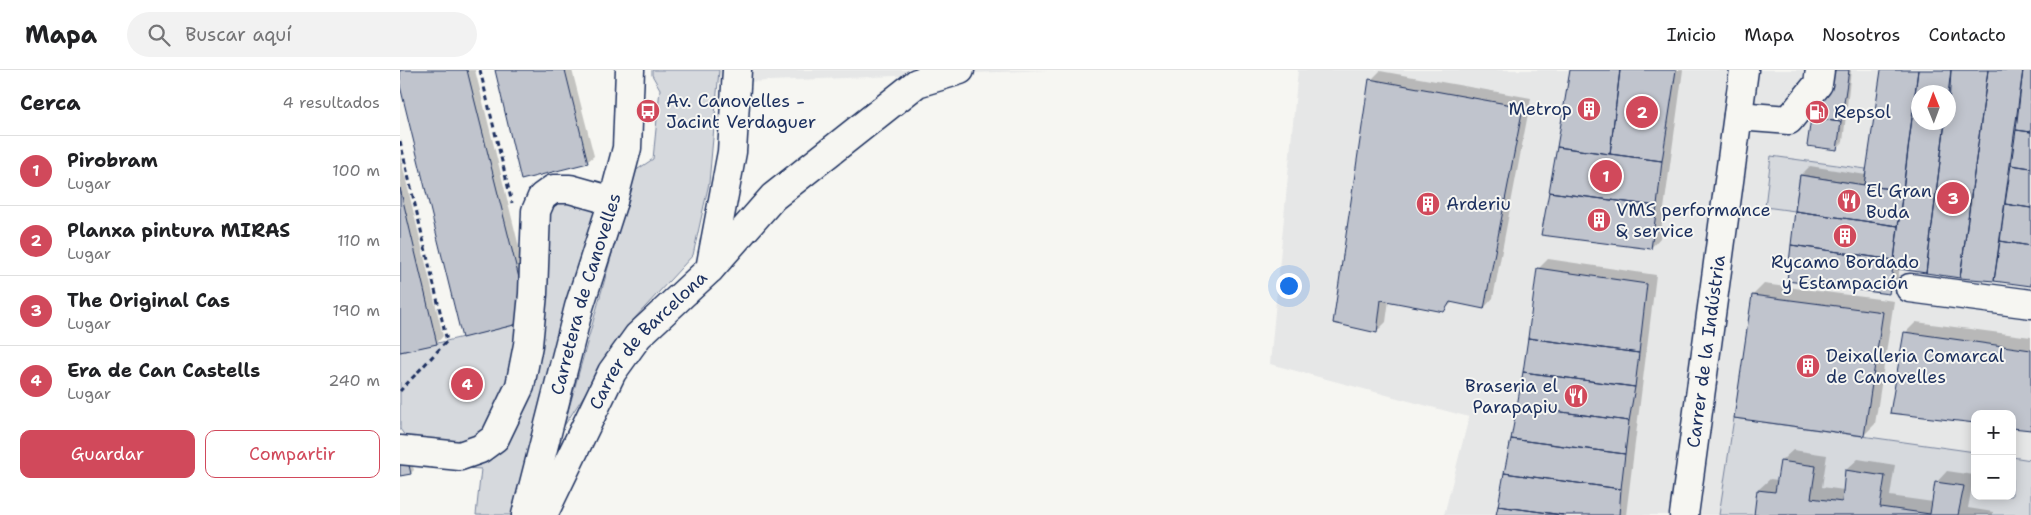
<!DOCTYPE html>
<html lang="es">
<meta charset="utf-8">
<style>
body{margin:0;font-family:"Shantell Sans",sans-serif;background:#f2f2f2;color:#202124}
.controls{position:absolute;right:15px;bottom:15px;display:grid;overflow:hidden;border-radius:10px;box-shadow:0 2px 12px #0003}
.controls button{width:45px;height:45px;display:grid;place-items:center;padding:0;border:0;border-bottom:1px solid #e0e0e0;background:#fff;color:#202124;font:25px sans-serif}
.compass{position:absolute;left:1511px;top:15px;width:45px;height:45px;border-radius:50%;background:#fff;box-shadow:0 2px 12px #0003;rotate:359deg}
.you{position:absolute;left:888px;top:215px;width:18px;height:18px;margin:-12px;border:4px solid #fff;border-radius:50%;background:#1a73e8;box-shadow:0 0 0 8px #1a73e833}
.badge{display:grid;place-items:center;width:32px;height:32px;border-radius:50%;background:#d1495b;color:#fff;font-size:16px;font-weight:700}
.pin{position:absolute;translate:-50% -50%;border:2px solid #fff;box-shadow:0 1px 5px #0006}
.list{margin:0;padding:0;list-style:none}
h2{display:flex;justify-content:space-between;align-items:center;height:65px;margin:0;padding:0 20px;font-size:21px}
h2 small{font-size:16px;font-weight:400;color:#757577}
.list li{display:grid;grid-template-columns:32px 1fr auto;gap:15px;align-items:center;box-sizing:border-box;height:70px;padding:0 20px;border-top:1px solid #e0e0e0}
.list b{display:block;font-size:19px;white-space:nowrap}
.list p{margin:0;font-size:16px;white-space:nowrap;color:#757577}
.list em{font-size:16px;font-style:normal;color:#757577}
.actions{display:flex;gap:10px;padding:15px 20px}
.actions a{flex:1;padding:11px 0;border:1px solid #d1495b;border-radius:10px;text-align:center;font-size:18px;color:#d1495b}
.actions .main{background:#d1495b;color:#fff}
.icon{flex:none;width:28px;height:28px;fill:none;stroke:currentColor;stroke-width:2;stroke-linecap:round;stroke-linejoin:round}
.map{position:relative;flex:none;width:1631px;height:445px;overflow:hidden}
header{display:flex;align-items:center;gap:30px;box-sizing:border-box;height:70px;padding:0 25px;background:#fff;border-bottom:1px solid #e0e0e0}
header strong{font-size:24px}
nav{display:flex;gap:28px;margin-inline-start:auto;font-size:18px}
.search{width:350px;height:45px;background:#f2f2f2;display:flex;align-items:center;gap:12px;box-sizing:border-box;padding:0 18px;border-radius:28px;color:#757577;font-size:19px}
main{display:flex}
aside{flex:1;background:#fff}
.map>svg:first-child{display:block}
.built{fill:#e6e7e7;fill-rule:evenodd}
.green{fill:#d6d9dd;stroke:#78849e}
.shadow{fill:#0003;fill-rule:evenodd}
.building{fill:#c0c4cd;stroke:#1b2f5e}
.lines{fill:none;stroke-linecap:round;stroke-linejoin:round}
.minor-casing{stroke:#1b2f5e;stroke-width:31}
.path{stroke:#1b2f5e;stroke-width:3;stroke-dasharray:5 4;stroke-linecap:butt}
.minor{stroke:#f6f6f2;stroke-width:28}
.labels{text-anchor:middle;stroke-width:4;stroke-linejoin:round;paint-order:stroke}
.poi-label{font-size:18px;fill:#1b2f5e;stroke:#f6f6f2;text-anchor:start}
.street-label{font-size:18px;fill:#1b2f5e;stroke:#f6f6f2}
</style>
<header>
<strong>Mapa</strong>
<div class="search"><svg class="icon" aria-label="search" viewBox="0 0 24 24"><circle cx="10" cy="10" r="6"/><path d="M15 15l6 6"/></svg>Buscar aquí</div>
<nav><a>Inicio</a><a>Mapa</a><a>Nosotros</a><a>Contacto</a></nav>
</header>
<main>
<aside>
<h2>Cerca<small>4 resultados</small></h2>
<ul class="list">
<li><span class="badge">1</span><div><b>Pirobram</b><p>Lugar</p></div><em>100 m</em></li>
<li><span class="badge">2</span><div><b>Planxa pintura MIRAS</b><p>Lugar</p></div><em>110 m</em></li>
<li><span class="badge">3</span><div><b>The Original Cas</b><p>Lugar</p></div><em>190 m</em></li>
<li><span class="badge">4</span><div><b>Era de Can Castells</b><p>Lugar</p></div><em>240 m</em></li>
</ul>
<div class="actions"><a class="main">Guardar</a><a>Compartir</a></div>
</aside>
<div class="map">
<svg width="1631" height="445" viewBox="0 0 1631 445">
<rect width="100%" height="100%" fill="#f6f6f2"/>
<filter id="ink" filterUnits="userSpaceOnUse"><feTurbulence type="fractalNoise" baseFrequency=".02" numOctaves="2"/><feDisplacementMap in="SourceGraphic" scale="10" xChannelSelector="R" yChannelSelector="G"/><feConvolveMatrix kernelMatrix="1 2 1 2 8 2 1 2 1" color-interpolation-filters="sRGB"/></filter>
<g filter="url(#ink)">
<path class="built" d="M319 0H649L318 13Z
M898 0H1631V445H1044L1069 347 870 294ZM1518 22H1548V52H1518ZM1575 344H1612V426H1575Z"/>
<path class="green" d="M252 0H319L309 113 293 185 234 249 164 356 235 101 253 89 260 19 252 5Z
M1371 86 1466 99 1464 115 1400 105 1395 141 1365 137Z
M149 128 204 136 117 445H76L81 399 63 398 102 370Z
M122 253 116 301 81 366 61 377 12 375 0 359V282Z
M1334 348 1575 382V426H1612V387L1631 390V445H1319Z"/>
<path class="shadow" d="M0 0H75L127 209 128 246 0 10Z
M97 0H172L194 86 187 92Z
M1172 0H1283L1260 168 1251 178 1142 164Z
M1419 0H1451L1443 72 1436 79Z
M1483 0H1631V214L1500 197 1497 213 1488 222 1401 105 1410 96 1466 105ZM1518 22H1548V52H1518Z
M980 1 1131 28 1093 228 1084 238 1053 232 1043 241 989 230 986 252 976 262 971 10Z
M0 85 43 266 37 273 0 281Z
M1148 189 1256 205 1226 445H1097L1118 336 1138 199Z
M1364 214 1494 231 1475 354 1464 365 1353 225Z
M1516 252 1631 267V359L1505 263Z
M1393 380 1427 385 1422 417 1444 420 1446 400 1458 389 1495 395 1490 426 1533 432 1536 413 1547 401 1574 405 1568 438 1593 442V445H1355L1358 420 1370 409 1378 410 1381 391Z
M11 389 14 400 11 403 0 405Z"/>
<path class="building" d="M0 0H67L121 216 122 253 62 268 0 16Z
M95 0H165L188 93 121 110Z
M1170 0H1220L1210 84 1157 77Z
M1220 0H1276L1262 91 1210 84Z
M1417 0H1449L1441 52 1411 48Z
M1481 0H1518L1503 121 1464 115Z
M1518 0H1551L1548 24 1518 22V52H1545L1526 203 1493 198Z
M1551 0H1588L1560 208 1526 203 1545 52H1548Z
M1588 0H1623L1594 211 1560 208Z
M1623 0H1631V62L1616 60Z
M969 9 1123 37 1084 239 1050 232 1044 242 981 230 977 263 933 253Z
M1411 48 1441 52 1437 80 1407 76Z
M1616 60 1631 62V98L1611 95Z
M1157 77 1262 91 1257 136 1149 122Z
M1611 95 1631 98V138L1605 134Z
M1400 105 1503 121 1498 156 1395 141Z
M0 118 37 274 0 282Z
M1149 122 1257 136 1251 179 1141 165Z
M1605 134 1631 138V176L1600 171Z
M1395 141 1498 156 1494 190 1391 175Z
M1600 171 1631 176V216L1594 211Z
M1391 175 1494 190 1489 224 1387 211Z
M1137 198 1247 214 1239 283 1128 268Z
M1352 225 1483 242 1464 366 1334 348Z
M1504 262 1631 280V360L1612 358V344H1575V353L1490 343Z
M1128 268 1239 283 1235 317 1123 302Z
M1123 302 1235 317 1229 351 1117 336Z
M1117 336 1229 351 1225 384 1111 369Z
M1111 369 1225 384 1221 419 1104 403Z
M8 391 11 404 0 406V393Z
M1380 391 1416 396 1411 428 1442 432 1445 400 1485 406 1480 437 1530 444 1535 412 1564 416 1558 445H1354L1357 420 1375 422Z
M1104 403 1221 419 1219 445H1163L1098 436Z
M1098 436 1163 445H1096Z"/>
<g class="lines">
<g class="minor-casing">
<g id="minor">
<path d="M1338 46 1389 50 1418 14 1420 0"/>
<path d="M310 199 373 127 517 13 560 0"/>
<path d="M1510 218 1631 234"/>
<path d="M0 380 60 386 80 379 95 368 120 316 128 275 133 224 136 141 142 127 153 119H170L213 131"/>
<path id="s1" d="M126 445 179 237 213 131 227 78 230 0"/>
<path id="s2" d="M143 445 212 302 238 266 310 199 332 82 337 0"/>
<path id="s3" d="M1284 445 1344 0"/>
</g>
</g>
<path class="path" d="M80 0 112 133
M0 71 47 271 0 321"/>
<use href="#minor" class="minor"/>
</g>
</g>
<defs>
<g id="building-disc" transform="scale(1.25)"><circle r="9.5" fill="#d1495b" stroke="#f6f6f2"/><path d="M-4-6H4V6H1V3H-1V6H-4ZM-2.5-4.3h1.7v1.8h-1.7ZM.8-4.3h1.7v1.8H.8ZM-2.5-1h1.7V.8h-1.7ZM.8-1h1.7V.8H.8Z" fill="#fff"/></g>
<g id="bus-disc" transform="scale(1.25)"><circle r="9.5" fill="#d1495b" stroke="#f6f6f2"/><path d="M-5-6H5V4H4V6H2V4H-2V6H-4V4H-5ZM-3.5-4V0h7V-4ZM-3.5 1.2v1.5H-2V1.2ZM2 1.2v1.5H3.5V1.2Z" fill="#fff"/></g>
<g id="fuel-disc" transform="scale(1.25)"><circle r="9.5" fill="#d1495b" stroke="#f6f6f2"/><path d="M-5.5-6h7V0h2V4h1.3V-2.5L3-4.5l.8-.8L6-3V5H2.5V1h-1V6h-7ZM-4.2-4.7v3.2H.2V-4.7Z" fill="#fff"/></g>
<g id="restaurant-disc" transform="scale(1.25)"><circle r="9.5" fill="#d1495b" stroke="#f6f6f2"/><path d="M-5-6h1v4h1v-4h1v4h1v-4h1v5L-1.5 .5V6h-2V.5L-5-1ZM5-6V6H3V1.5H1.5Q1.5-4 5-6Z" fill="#fff"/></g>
</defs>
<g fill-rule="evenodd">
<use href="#building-disc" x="1189" y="39"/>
<use href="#bus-disc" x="248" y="41"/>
<use href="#fuel-disc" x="1417" y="42"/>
<use href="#restaurant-disc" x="1449" y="131"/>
<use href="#building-disc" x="1028" y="134"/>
<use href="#building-disc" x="1199" y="150"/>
<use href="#building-disc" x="1445" y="166"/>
<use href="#building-disc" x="1408" y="296"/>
<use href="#restaurant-disc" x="1176" y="326"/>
</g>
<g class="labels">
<g class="poi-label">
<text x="266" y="37">Av. Canovelles -<tspan x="266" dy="21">Jacint Verdaguer</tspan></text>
<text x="1172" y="45" text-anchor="end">Metrop</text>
<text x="1434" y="48">Repsol</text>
<text x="1466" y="127">El Gran<tspan x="1466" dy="21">Buda</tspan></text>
<text x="1046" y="140">Arderiu</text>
<text x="1216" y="146">VMS performance<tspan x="1216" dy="21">&amp; service</tspan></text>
<text x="1445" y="198" text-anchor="middle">Rycamo Bordado<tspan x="1445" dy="21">y Estampación</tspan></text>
<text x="1426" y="292">Deixalleria Comarcal<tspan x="1426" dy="21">de Canovelles</tspan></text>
<text x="1158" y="322" text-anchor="end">Braseria el<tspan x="1158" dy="21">Parapapiu</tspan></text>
</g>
<g class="street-label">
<text dy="6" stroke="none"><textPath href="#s1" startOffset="229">Carretera de Canovelles</textPath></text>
<text dy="6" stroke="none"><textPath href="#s2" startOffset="206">Carrer de Barcelona</textPath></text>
<text dy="6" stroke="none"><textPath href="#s3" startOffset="165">Carrer de la Indústria</textPath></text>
</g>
</g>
</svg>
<div class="controls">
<button>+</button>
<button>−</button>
</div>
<svg class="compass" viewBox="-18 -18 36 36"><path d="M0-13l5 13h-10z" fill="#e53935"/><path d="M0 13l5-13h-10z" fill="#757577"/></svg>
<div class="you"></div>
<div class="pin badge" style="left:1206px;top:106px">1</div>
<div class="pin badge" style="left:1242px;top:42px">2</div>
<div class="pin badge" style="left:1553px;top:128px">3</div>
<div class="pin badge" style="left:67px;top:314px">4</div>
</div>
</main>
